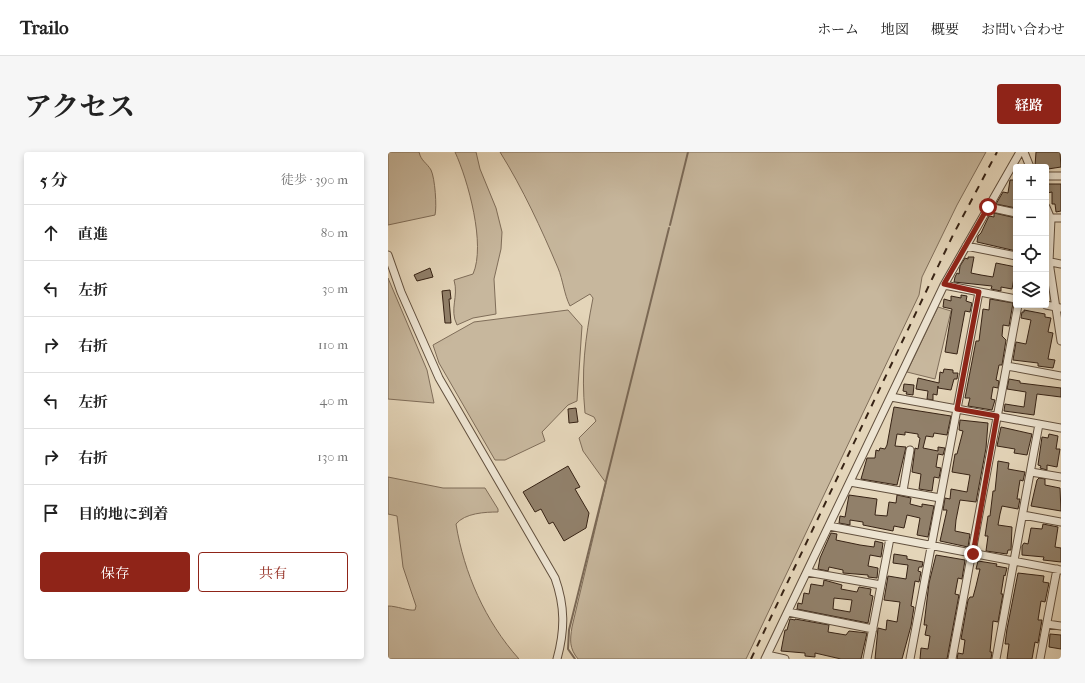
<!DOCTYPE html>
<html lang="ja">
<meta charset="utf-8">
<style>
body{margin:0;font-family:"IM FELL French Canon","Noto Serif JP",serif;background:#f6f6f6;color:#222}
.controls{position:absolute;right:12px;top:12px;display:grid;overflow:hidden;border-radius:4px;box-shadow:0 2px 6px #0003}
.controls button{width:36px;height:36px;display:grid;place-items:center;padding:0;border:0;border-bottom:1px solid #e0e0e0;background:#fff;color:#222;font:20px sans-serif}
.stop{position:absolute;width:12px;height:12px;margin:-9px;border:3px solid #8f2418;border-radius:50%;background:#fff}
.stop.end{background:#8f2418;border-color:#fff;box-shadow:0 1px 4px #0008}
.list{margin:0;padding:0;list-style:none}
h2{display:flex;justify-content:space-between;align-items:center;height:52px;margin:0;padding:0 16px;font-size:17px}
h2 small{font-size:13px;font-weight:400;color:#767676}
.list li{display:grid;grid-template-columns:26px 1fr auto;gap:12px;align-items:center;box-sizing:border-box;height:56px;padding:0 16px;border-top:1px solid #e0e0e0}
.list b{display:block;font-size:15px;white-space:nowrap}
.list em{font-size:13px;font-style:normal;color:#767676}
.actions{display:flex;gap:8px;padding:12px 16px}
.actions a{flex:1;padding:9px 0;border:1px solid #8f2418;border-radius:4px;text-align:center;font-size:14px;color:#8f2418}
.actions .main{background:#8f2418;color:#fff}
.icon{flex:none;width:22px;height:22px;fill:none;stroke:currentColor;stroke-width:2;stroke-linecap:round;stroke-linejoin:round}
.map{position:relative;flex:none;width:673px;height:507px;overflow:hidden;border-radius:4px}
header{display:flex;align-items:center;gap:24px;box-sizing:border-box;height:56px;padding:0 20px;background:#fff;border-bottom:1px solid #e0e0e0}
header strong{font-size:19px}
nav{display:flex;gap:22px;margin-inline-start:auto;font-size:14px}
.intro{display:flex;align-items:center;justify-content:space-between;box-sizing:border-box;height:96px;padding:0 24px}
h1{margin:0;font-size:28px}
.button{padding:10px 18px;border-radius:4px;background:#8f2418;color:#fff;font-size:14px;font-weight:700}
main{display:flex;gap:24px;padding:0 24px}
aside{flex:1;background:#fff;border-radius:4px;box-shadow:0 2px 6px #0003}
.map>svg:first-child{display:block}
.green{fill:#c7b79d;stroke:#7f6d59}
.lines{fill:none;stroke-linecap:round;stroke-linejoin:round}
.stream{stroke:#7b6956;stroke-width:2}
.building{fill:#91806a;stroke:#372315;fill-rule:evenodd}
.minor-casing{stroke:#62503e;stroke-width:9}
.minor{stroke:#ede4d2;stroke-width:7}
.rail{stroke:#372315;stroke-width:2;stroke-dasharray:7 7;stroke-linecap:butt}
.route{stroke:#8f2418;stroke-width:5}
</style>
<header>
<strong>Trailo</strong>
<nav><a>ホーム</a><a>地図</a><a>概要</a><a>お問い合わせ</a></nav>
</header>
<div class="intro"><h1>アクセス</h1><a class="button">経路</a></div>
<main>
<aside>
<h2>5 分<small>徒歩 · 390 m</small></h2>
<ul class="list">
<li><svg class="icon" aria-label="ahead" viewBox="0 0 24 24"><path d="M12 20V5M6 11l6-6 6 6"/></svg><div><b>直進</b></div><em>80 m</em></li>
<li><svg class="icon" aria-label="left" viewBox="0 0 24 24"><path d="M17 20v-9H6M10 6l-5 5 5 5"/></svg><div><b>左折</b></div><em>30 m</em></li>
<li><svg class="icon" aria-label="right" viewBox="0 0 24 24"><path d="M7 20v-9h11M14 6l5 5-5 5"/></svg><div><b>右折</b></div><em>110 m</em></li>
<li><svg class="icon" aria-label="left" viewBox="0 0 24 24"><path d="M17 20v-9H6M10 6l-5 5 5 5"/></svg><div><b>左折</b></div><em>40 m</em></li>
<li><svg class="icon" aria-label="right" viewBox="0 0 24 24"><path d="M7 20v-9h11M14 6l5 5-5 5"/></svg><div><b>右折</b></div><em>130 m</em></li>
<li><svg class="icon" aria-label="arrive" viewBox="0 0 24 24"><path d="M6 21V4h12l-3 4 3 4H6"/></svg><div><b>目的地に到着</b></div></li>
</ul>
<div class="actions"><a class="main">保存</a><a>共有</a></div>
</aside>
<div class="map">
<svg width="673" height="507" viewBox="0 0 673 507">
<rect width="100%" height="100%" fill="#e4d5b9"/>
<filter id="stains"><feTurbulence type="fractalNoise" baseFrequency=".005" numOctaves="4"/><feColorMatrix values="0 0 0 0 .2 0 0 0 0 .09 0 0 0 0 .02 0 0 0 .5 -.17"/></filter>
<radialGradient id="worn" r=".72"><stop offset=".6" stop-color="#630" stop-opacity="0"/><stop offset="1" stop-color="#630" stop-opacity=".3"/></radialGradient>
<path class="green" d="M0 0H31C33 9 39 11 43 18 47 26 49 55 47 63L0 73Z
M67 0H88L92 17 108 56 114 80 113 97 106 127 108 162 85 166 69 173C61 157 71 145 66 128L85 122C98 93 80 28 67 0Z
M112 0H598L569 53 534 125 531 143 358 507H190C181 496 182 488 184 475L218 331 195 299 191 286 208 269 206 265 197 261C193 219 197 187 205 146L202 142 182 154C176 142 175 128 170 116 153 76 135 37 112 0Z
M0 126 39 218 46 251 0 247Z
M550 155 563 159 547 227 519 220Z
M180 158 194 174 189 249 180 253 154 280 157 289 117 308H107L51 211 45 193 86 170Z
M0 325 55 336H97L110 357V360C97 360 77 361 68 372 76 421 97 469 131 507H0V454C9 454 20 459 27 458L28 454 15 415 9 364 0 362Z"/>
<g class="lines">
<path class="stream" d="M282 73 300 0
M187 507 180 497 181 478 281 76"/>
</g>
<path class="building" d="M648 0H672L673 15 660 17 659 14H647Z
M622 28H628V56L608 52 615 40 620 41Z
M658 32H673V59L668 60 667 52H664V40L659 41Z
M606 61 628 66V99L589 90 590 84 593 81 601 64 606 65Z
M580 105H586L583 121 593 123 605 125 608 111 628 115 624 137 613 135V139L603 137 604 134 566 130 567 125 569 121 571 122 572 114 577 106 580 107Z
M42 116 45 125 29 129 26 123Z
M62 138 63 147H61L63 171H57L54 139Z
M573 143 579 144 578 149 584 151 582 160 577 159 569 202 557 200 564 157 555 155 556 147 563 149V144L573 146Z
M602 147 625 151 621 174 615 173 614 184 618 188 614 213H611L608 228 611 229 610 236 605 235 603 247 607 248 604 258 580 254 582 246H577L588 189H591L595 157 601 158Z
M636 158 657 162V165L663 166 660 180 665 181 660 207 667 208 665 216 650 214V211L625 208 628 190 638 192 643 168 633 166 634 160H636Z
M556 217 565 218V221H570L569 227H566L563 238 550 236V234L549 243 545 242V248L539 247 540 239 528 237 530 226 551 231 552 220 555 221Z
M621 227 632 229V231L673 236V245L649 242 646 263 616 259 617 252 636 255 638 240 619 237Z
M516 232 526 233 525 243 518 242 519 240 515 239Z
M506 255 563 264 559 283 546 281 545 285 538 284 535 296 550 299V295L557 296 555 303 550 302 548 315 553 316 551 326 546 325 544 339 531 337 533 322 524 320 527 296 530 297 532 286 530 285V282L517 280V283L509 282 507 294 518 295 509 333 473 327 479 306H487L488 298 491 299 492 296 497 297 499 293Z
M188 256 190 270 181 271 180 257Z
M572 268 600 271 598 296 588 350 572 348 568 368 567 379 582 382 580 395 552 389 559 358H555L557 346 562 347 563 337 579 340 582 323 564 320 567 302H569L575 279 571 278Z
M613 275 644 282 639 303 626 301 627 297 609 294Z
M661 282 670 284 668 297H672L669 315 659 313V318L652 316 653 314 650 313 654 285 660 286Z
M610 309 621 311 620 317 637 320 635 329 632 328 629 347H632L630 357 614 354 612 362 610 373 624 375 623 398H620L619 402 598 399 600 384H597L600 364H602L605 339H607Z
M180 314 192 335 187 337 201 361 198 376 176 389 165 370 161 372 153 357 147 360 135 340Z
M651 326 657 327V333L672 336 673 359 643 354 649 328Z
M461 343 489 347 487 363 499 364 501 350 508 351 509 343 523 346 522 352 534 355V352L546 354 540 385 529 383 532 366 519 363 516 376 506 374 505 379 475 373V370L462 368V373L451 371 452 364 457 365Z
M655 372 670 375 667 395 673 396V410L655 408 656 405 634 403V394L636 391 640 392 643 376 654 377Z
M443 381 449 382 448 388 472 393 486 395 487 389 495 391 493 405 482 403 480 414 490 416 489 426 480 425V423L455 421V418L441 415 440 419 430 417 432 406Z
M506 402 519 404V407L535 410 534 415H531L530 419 533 420 531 430 527 429 523 454 526 455 523 474 514 507H487L490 476 498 478 499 468 509 470 512 450 496 448 500 424 518 427 520 413 505 411Z
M548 403 577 408 574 427 570 426 567 442 571 443 559 507H532L533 496 540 497 542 484 537 483 539 473H536L541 431Z
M590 409 609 412 608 414 619 416 617 424 616 423 613 442H615L610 470 605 469 602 500H604L603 507H569L570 501 575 502 577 488 573 487 580 448 582 445H585L588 434 592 417H588Z
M630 421 656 424 655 430 661 431 657 450 653 449 650 468H654L650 491 647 490 644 507H619L621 492H617L619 477Z
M436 428 454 433 453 437 469 440 471 435 483 437 482 443 485 444 480 471 409 457 410 451 414 452 416 441 421 442 423 432 435 434ZM446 446 464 448 462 460 445 457Z
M402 467 407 468V467L441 473 440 480 458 483 461 479 479 481 473 507H453L427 501V505L417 504V501L393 499 397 478H399Z
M662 482 673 483V497L661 495Z"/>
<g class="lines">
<g class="minor-casing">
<path id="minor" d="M636 0 642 15
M658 24H673
M600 55 628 61
M658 55 663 67 661 110 673 189
M659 66H673
M578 94 628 104
M0 103 13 140 51 226 167 426C177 454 177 478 169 507
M658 109 673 112
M556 133 628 147
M658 153 673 156
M619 214 673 224
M503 245 673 276
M643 320 673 325
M462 330 552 346
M515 339 522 298
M635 363 673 370
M441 374 673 418
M419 420 493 433
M400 460 485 477
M659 472 673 474
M379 503 397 507
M377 507 556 133 632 0
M479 507 502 386
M522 507 591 140
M564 507 630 153
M608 507 651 272
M652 507 669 417"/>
</g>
<use href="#minor" class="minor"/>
<path class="rail" d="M363 507 565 83 609 0"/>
</g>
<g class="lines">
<path class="route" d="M585 402 609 264 569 257 591 140 556 132 600 55"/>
</g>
<rect width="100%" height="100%" filter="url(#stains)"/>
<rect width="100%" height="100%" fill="url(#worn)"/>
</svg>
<div class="controls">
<button>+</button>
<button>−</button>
<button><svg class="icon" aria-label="locate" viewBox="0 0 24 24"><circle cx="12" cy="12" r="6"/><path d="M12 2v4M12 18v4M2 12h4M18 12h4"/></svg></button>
<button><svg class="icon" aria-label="layers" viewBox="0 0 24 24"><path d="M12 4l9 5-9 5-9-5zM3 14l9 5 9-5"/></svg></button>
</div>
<div class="stop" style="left:600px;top:55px"></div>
<div class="stop end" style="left:585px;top:402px"></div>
</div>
</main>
